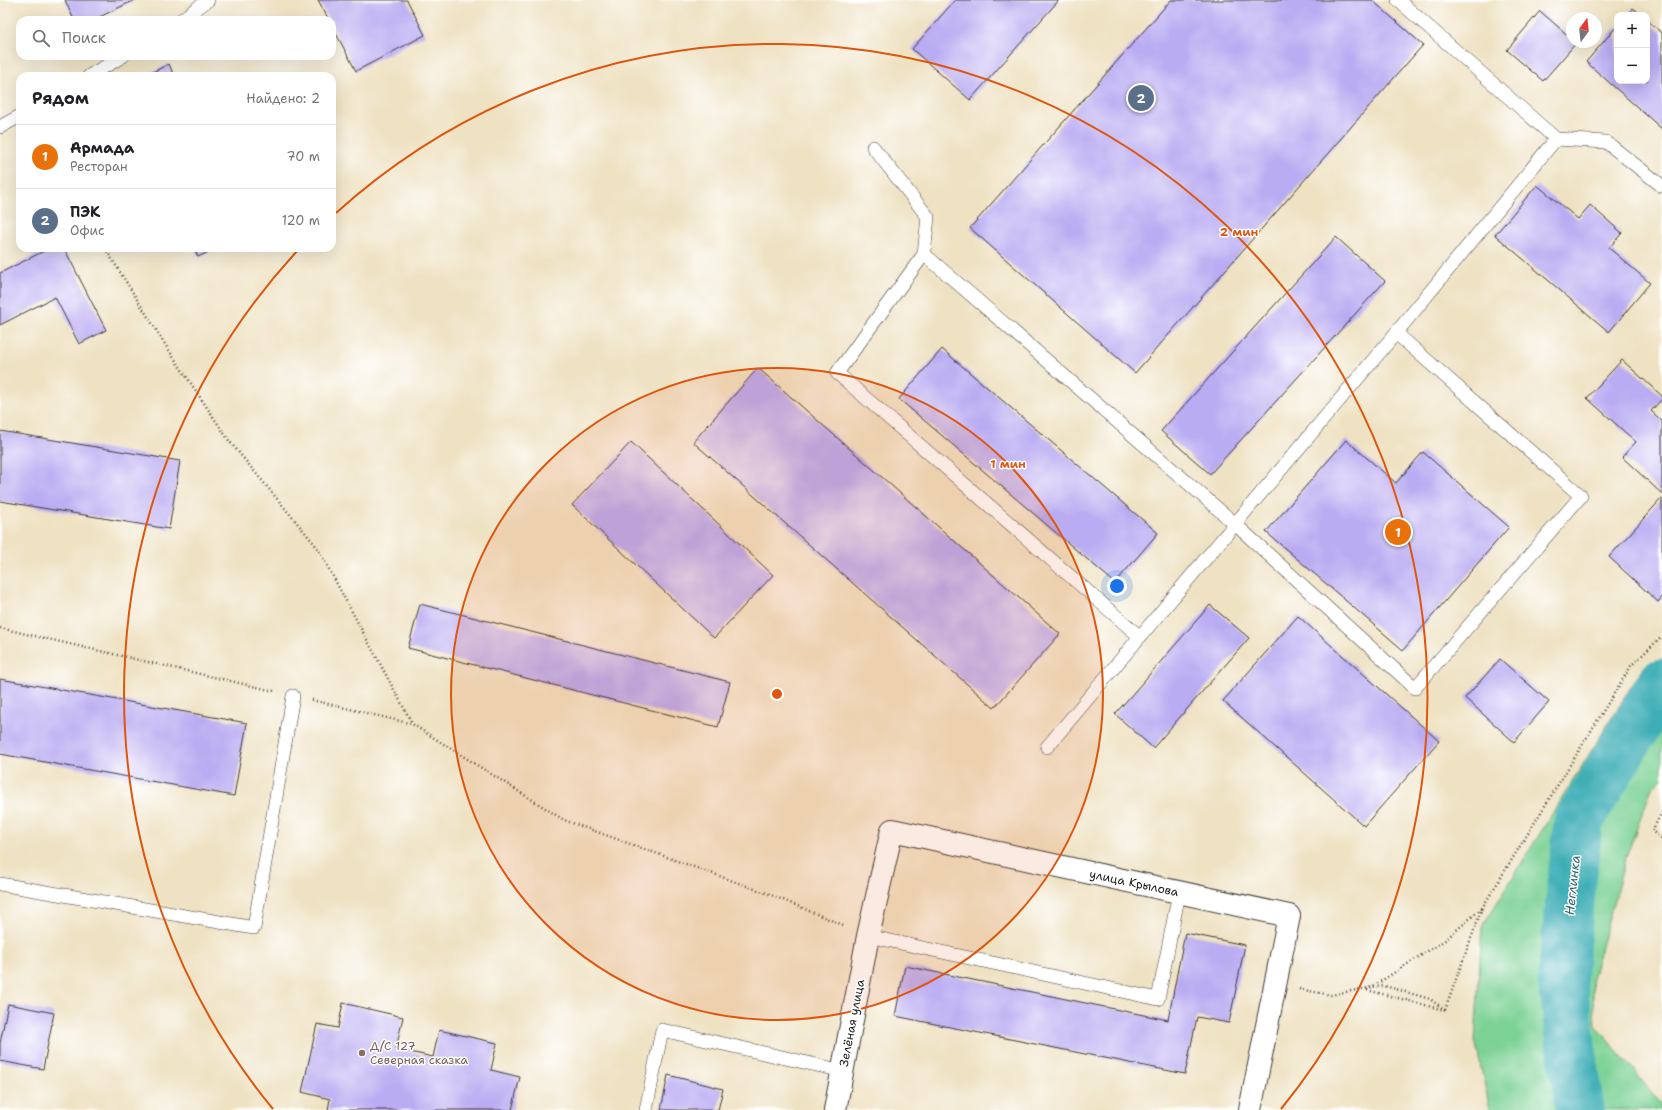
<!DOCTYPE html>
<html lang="ru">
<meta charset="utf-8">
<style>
body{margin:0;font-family:"Shantell Sans",sans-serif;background:#f6f6f6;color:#202124}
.controls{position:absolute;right:12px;top:12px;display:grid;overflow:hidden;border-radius:8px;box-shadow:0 4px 16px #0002}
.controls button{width:36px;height:36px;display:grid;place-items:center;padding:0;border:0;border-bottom:1px solid #e0e0e0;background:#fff;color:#202124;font:20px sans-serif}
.compass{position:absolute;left:1566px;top:12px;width:36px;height:36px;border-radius:50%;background:#fff;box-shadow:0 4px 16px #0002;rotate:15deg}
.you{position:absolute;left:1117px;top:586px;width:14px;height:14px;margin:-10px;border:3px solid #fff;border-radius:50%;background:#1a73e8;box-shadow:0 0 0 6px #1a73e833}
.badge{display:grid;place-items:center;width:26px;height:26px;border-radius:50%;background:#111827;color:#fff;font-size:13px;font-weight:700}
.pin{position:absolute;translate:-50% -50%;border:2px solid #fff;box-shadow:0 1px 4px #0006}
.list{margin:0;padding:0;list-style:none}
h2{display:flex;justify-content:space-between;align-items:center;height:52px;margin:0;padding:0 16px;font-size:17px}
h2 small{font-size:13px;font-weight:400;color:#757577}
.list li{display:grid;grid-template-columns:26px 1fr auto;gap:12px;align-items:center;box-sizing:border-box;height:64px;padding:0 16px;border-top:1px solid #e0e0e0}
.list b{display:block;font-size:15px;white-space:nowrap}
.list p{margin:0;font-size:13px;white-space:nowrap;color:#757577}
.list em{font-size:13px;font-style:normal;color:#757577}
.icon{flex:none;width:22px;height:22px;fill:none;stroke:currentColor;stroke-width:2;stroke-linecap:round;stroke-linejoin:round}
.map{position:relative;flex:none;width:1662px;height:1110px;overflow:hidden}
.search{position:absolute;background:#fff;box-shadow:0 4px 16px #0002;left:16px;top:16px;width:320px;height:44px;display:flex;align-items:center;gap:10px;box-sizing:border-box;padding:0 14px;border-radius:12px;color:#757577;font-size:15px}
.panel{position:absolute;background:#fff;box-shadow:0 4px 16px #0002;left:16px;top:72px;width:320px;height:180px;border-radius:12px}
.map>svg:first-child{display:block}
.green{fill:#7cd194;stroke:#4c7658}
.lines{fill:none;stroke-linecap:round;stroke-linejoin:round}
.river{stroke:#3cadb6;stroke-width:49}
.building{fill:#baacf2}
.lane-casing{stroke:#3c3a35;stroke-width:14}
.street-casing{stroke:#3c3a35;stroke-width:24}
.path{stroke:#3c3a35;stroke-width:2.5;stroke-dasharray:1 3;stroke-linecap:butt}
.lane{stroke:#fff;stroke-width:13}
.street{stroke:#fff;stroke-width:22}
.ring{fill:none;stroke:#de560d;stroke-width:2}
.education-dot{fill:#8d6e63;stroke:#fff;stroke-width:1.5}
.labels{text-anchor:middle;stroke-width:3;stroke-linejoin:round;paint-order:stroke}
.street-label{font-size:12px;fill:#1c1c1c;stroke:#fff}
.education-label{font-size:12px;fill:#785e54;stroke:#fff;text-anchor:start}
.water-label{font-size:13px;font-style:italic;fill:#2c6469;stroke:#fff}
.centre{fill:#de560d;stroke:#fff;stroke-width:2}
.ring-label{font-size:12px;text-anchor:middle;font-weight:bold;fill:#de560d;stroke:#fff;stroke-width:3;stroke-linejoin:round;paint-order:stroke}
</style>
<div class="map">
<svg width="1662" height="1110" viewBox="0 0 1662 1110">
<rect width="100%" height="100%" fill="#fff"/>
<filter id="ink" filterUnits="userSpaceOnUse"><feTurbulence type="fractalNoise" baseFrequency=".025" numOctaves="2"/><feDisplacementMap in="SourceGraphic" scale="8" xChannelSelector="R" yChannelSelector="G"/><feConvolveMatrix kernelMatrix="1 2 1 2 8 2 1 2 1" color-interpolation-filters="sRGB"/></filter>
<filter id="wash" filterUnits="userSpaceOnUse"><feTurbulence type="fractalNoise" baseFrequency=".012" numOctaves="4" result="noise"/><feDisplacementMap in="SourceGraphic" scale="16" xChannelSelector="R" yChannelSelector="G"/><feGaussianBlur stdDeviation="0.9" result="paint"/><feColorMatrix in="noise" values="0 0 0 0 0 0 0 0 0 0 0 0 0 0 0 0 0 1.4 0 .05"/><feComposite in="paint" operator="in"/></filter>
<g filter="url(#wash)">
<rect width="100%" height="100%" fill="#efe2c3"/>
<path class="green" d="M1637 677 1662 691V778L1652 788 1625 860 1592 979 1595 1024 1662 1105V1110H1490L1475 1040 1482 927Z"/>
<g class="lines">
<path class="river" d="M1580 1110 1562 978 1578 822 1662 683"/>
</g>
<g id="blocks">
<path class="building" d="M65 0H135L93 20H74Z
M318 0H407L425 35 356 71 332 26V20H329Z
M955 0H1059L970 100 912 49Z
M1171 0H1372L1423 45 1135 373 970 228Z
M1633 8 1642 15H1627Z
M1540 11 1572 39V42H1577L1543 81 1507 50Z
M1647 20 1662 33V129L1586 62 1617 26V81H1647Z
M169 64 174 76H144Z
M1537 185 1578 219 1590 205 1622 233 1609 248 1650 283 1609 332 1495 235Z
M1336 237 1385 281 1210 474 1161 431Z
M50 248H64L106 330 79 344 55 297 0 325V273Z
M194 248H217L198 257Z
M942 349 1158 533 1115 583 899 399Z
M1622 360 1662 396V399L1651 411 1662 421V494L1622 457 1636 442 1587 398Z
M758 368 1060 634 994 708 693 442Z
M0 431 180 461 169 529 0 501Z
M1346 440 1396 483 1423 452 1509 527 1403 650 1266 532Z
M631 442 773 575 714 638 572 505Z
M1662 498V597L1658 602 1609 557Z
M420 604 730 682 718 727 408 648Z
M1210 605 1249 638 1153 748 1115 714Z
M1298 616 1439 741 1364 826 1223 701Z
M1500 659 1549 702 1514 742 1465 698Z
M0 679 247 723 234 796 0 754Z
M1185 933 1245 945 1229 1023 1197 1017 1185 1074 895 1016 905 966 1168 1020Z
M343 1003 403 1017 396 1049 433 1057 439 1030 497 1043 491 1070 520 1077 512 1110H328L330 1099 302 1092 317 1024 338 1028Z
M8 1004 54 1013 43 1069 0 1061V1043Z
M668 1075 723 1089 718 1110H661Z"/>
</g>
</g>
<g filter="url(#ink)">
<use href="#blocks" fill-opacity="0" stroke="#3c3a35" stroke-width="1"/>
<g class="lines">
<g class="lane-casing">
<path id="lane" d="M1398 0 1556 139
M181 20 208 0
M89 76 123 56
M0 127 20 116
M873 147 928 217 924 254 837 373 1139 636
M924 254 1234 523 1415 688 1581 496 1396 333
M1047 747 1396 333 1556 139 1606 142 1662 186
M0 884 254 928 293 696
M868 936 1158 999 1179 893
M646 1110 662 1030 843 1071"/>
</g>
<g class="street-casing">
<path id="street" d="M835 1110 868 936 892 830 1289 916 1250 1110"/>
</g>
<path class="path" d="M105 248 168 349 230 442 317 547 412 723
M0 628 274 691
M312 700 412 724 564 820 769 894 845 926
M1662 812 1652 831 1662 839
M1299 989 1331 995 1372 987 1385 986 1430 999 1445 1010
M1367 990 1445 940 1482 908
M1367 990 1444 1010
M1445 1010 1482 908 1631 666 1662 636"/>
<use href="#lane" class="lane"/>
<use href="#street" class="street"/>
</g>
</g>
<circle cx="777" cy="694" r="326" fill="#de560d" fill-opacity=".12"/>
<g class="ring">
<circle cx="777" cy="694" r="326"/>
<path d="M273 1109A653 653 0 0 1 299 249M336 213A653 653 0 0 1 1281 1109"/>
</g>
<circle class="education-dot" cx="362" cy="1053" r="4"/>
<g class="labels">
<g class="street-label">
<text transform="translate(1134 883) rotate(12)" y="4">улица Крылова</text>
<text transform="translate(852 1023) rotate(-79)" y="4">Зелёная улица</text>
</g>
<g class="education-label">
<text x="370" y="1050">Д/С 127<tspan x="370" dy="14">Северная сказка</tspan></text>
</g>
<g class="water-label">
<text transform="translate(1572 885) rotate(-84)" y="5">Неглинка</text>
</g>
</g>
<circle cx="777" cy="694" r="6" class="centre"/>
<g class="ring-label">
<text x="1239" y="236">2 мин</text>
<text x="1008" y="468">1 мин</text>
</g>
</svg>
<div class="controls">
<button>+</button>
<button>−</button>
</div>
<svg class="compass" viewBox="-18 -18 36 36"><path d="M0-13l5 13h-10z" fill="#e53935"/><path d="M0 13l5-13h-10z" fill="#757577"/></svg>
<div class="you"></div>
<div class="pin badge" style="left:1398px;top:532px;background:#e8710a">1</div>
<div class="pin badge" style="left:1141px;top:98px;background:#5c6f8a">2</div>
<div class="search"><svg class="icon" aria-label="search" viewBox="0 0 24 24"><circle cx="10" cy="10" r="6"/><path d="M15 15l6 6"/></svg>Поиск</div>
<section class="panel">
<h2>Рядом<small>Найдено: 2</small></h2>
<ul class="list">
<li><span class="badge" style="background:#e8710a">1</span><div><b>Армада</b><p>Ресторан</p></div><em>70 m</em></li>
<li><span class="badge" style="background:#5c6f8a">2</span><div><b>ПЭК</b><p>Офис</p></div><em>120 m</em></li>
</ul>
</section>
</div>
